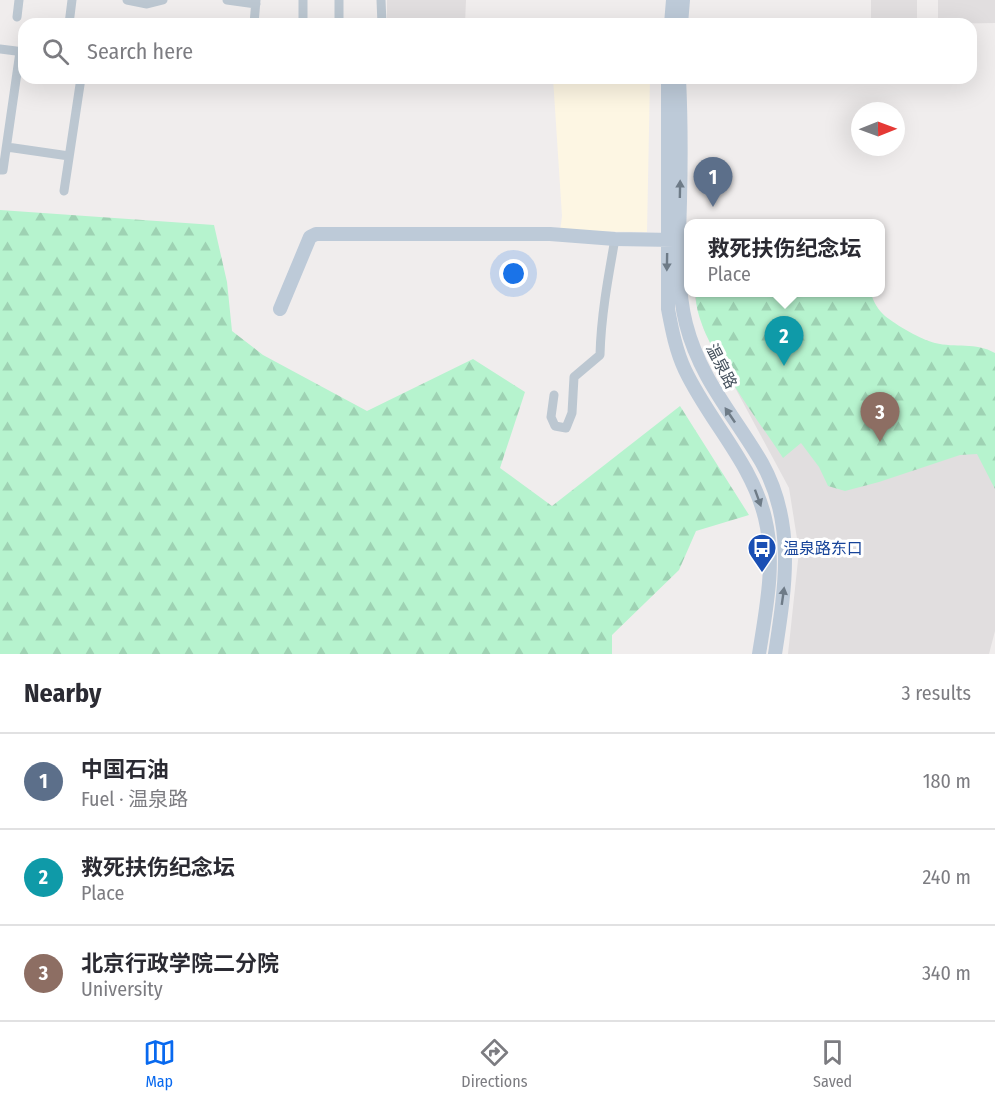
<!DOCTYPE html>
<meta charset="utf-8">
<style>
body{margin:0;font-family:"Fira Sans Condensed","Noto Sans SC",sans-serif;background:#f7f7f7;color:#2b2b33}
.compass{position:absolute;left:851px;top:102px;width:54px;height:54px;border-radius:50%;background:#fff;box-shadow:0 6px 24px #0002;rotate:89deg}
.you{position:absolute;left:514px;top:274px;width:21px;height:21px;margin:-15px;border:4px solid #fff;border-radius:50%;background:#1a73e8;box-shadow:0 0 0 9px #1a73e833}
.badge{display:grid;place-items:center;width:39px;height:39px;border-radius:50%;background:#0869ef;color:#fff;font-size:20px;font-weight:700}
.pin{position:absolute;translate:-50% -50px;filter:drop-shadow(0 2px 3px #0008)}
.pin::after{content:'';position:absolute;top:32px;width:21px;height:18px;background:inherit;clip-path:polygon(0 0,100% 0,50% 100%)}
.popup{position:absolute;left:684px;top:219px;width:201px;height:78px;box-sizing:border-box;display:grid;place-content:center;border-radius:12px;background:#fff;filter:drop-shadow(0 2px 4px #0005);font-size:20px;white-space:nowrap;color:#7c7c81}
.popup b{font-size:22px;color:#2b2b33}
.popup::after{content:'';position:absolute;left:50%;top:100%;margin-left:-12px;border:12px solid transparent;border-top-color:#fff}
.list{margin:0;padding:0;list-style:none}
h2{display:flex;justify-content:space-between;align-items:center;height:78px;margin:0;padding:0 24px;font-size:26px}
h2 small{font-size:20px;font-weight:400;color:#7c7c81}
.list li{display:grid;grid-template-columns:39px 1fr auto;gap:18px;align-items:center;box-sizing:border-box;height:96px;padding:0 24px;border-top:2px solid #e1e1e2}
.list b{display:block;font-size:22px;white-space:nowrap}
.list p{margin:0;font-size:20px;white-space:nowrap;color:#7c7c81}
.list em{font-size:20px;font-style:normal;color:#7c7c81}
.icon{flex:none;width:33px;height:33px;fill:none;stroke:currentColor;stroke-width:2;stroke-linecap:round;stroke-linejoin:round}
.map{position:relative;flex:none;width:995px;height:654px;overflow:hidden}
.search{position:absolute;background:#fff;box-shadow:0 6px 24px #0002;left:18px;right:18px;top:18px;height:66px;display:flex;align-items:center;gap:15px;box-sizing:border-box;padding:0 21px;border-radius:18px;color:#7c7c81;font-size:22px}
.sheet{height:366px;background:#fff}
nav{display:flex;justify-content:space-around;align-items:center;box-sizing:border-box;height:84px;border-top:2px solid #e1e1e2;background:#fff;font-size:16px;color:#7c7c81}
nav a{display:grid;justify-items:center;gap:3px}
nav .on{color:#0869ef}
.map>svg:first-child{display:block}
.commercial{fill:#fdf6e3}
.education{fill:#e1dedf}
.forest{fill:url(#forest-firs)}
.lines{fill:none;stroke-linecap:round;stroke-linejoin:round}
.street{stroke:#bcc7d1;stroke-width:9}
.secondary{stroke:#bdcad8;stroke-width:14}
.oneway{fill:#6e7b87}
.labels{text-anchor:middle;stroke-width:6;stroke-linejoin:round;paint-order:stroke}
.street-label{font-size:16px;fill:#44505c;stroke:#fff}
.transit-label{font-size:16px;fill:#164399;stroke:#fff;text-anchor:start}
</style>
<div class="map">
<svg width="995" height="654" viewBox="0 0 995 654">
<defs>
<pattern id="forest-firs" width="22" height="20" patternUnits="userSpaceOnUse" patternTransform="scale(1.5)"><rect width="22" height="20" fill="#b6f3ce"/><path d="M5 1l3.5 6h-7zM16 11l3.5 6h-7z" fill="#9ed2b3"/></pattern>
</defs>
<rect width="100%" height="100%" fill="#f0eded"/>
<path class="commercial" d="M553 78H650L647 232 560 231 562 216Z"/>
<path class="education" d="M387 0H466L465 24H387Z
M871 0H917V23L871 24Z
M938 0H995V23L938 24Z
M696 292 866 293V308L916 344 995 371V631L989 654H788L799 551 789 488 704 330 695 298Z"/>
<path class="forest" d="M0 210 214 225 227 282 232 331 263 355 367 411 473 359 525 392 500 468 552 506 680 406 749 515 696 531 679 570 612 635V654H0Z
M696 292 871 293C873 301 878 310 885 316 896 325 922 340 935 343 955 348 976 342 995 353V489L977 454 960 455 879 482 845 491 828 486 819 467 801 443 783 458C760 422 691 333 696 292Z"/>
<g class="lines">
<path class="street" d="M127 0 147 4 163 0
M227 0 256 4
M381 0 382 24
M17 17 19 0
M303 22V0
M339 22V0
M69 24 72 0
M254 24 256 0
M0 49 24 52
M7 147 69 156
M0 170H3L20 52
M64 191 81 78
M554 395 551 417 555 426 566 428 572 413 574 377 600 355C601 316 608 278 615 239"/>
<path class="secondary" d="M671 24 673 0
M681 24 683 0
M668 78V309C672 330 676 351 685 370 709 421 752 463 765 518 776 563 766 609 759 654
M679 78C681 119 681 160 680 201 679 241 676 285 686 324 700 379 734 415 762 463 796 524 785 589 775 654
M280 309 310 237 316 234H550L615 239 674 240"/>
</g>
<defs><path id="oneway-solid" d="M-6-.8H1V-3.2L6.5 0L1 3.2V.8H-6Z" transform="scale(1.5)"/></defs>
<g class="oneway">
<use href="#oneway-solid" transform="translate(680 189) rotate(-89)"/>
<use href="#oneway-solid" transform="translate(667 262) rotate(91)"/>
<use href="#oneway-solid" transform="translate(730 415) rotate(-124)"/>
<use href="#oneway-solid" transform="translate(758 498) rotate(70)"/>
<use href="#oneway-solid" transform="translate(783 596) rotate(-82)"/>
</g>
<defs>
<g id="bus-pin" transform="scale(1.5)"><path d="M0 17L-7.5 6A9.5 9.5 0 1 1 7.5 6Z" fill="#1a4fb4" stroke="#fff"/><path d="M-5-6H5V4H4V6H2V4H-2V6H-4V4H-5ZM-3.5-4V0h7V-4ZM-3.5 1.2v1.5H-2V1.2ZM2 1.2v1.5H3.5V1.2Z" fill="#fff"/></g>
</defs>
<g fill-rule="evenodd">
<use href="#bus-pin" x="762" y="548"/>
</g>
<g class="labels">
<g class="street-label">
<text transform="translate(722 366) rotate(63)" y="6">温泉路</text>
</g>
<g class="transit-label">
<text x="783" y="554">温泉路东口</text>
</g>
</g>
</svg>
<svg class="compass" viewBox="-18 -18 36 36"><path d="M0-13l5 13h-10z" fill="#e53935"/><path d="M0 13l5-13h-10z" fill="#7c7c81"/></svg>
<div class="you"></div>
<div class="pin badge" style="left:713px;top:207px;background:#5c6f8a">1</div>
<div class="pin badge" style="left:784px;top:366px;background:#0f9aa8">2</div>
<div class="popup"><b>救死扶伤纪念坛</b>Place</div>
<div class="pin badge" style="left:880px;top:442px;background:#8d6e63">3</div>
<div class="search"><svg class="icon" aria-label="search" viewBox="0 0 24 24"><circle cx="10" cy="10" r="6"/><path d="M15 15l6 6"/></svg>Search here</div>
</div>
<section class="sheet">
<h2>Nearby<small>3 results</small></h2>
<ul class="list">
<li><span class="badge" style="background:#5c6f8a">1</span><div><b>中国石油</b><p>Fuel · 温泉路</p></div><em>180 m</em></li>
<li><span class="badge" style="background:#0f9aa8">2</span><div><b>救死扶伤纪念坛</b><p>Place</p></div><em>240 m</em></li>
<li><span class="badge" style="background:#8d6e63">3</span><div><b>北京行政学院二分院</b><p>University</p></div><em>340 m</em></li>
</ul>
</section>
<nav>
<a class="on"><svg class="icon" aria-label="map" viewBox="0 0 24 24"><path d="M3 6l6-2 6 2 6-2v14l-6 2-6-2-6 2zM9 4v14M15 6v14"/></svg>Map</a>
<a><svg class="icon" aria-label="directions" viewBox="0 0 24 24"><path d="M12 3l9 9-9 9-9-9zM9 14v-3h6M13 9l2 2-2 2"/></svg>Directions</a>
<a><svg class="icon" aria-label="saved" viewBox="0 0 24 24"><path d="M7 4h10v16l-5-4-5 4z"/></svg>Saved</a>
</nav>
